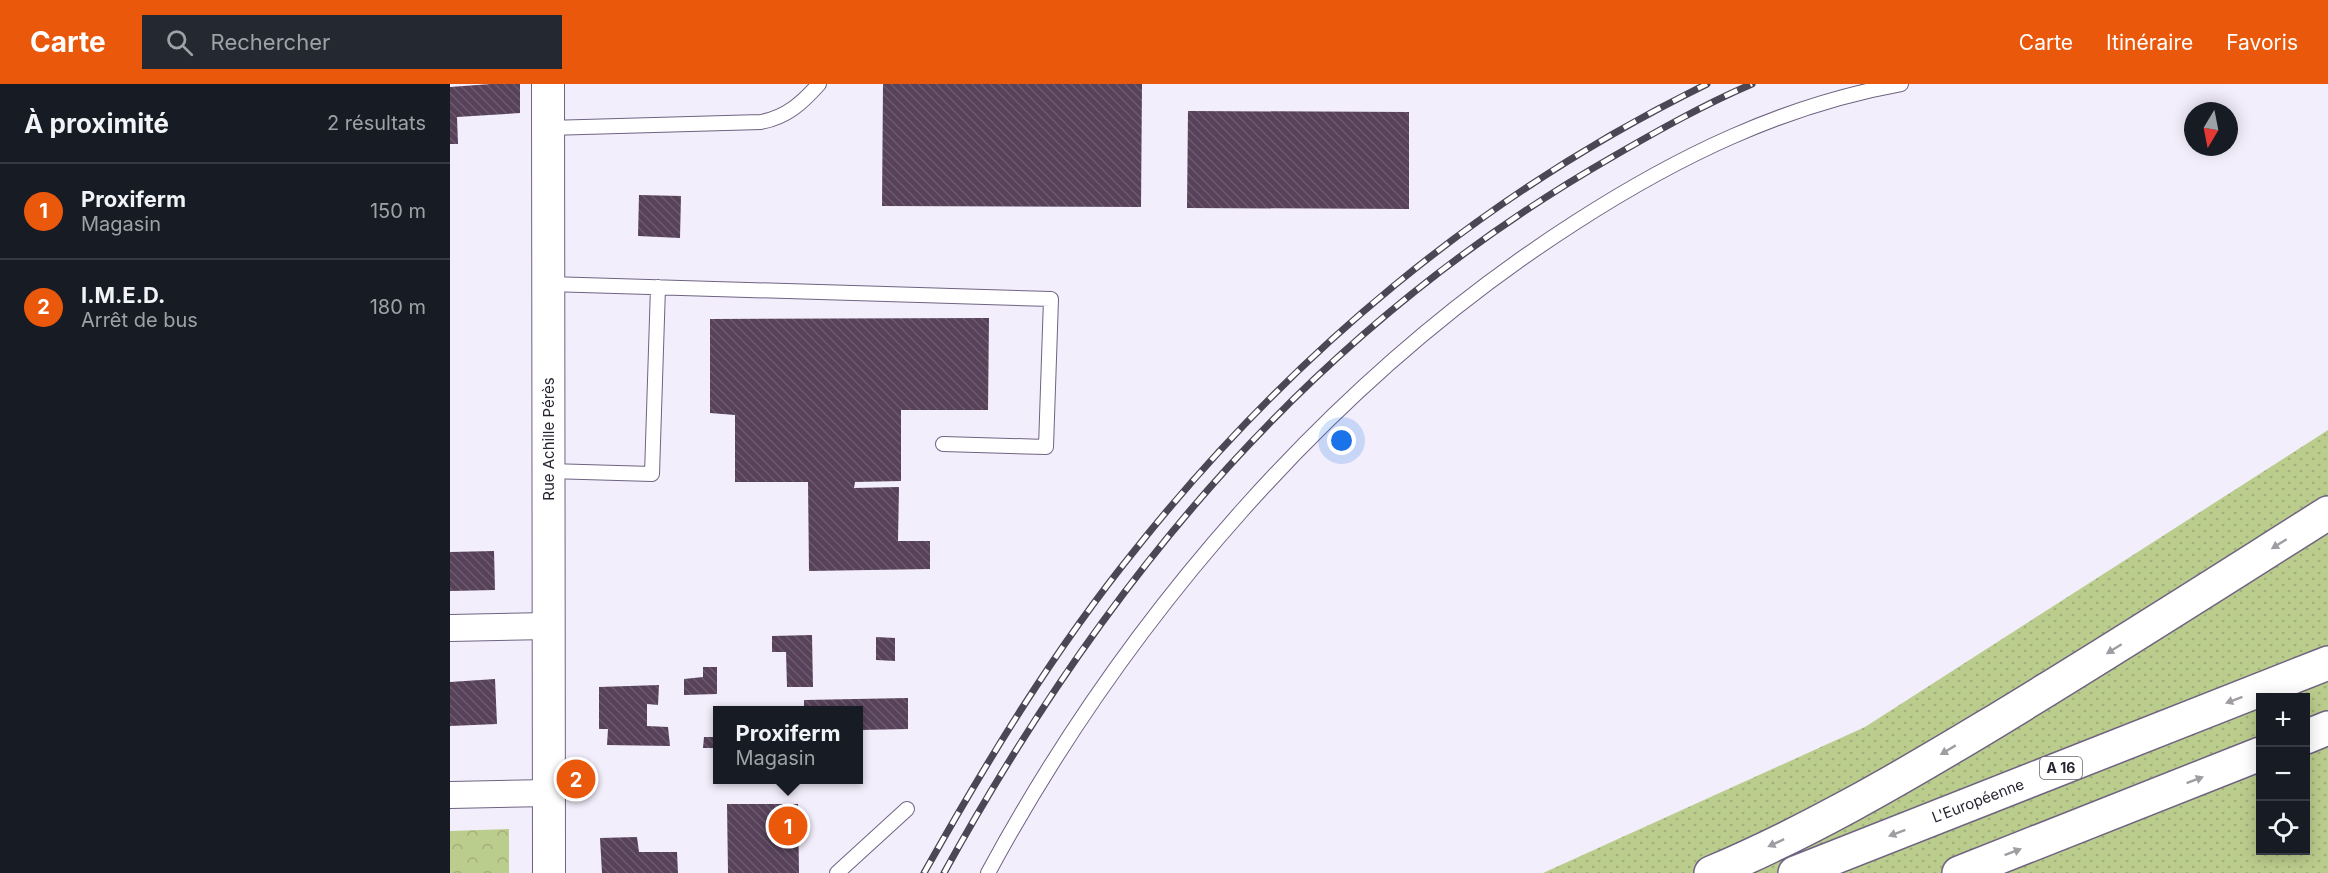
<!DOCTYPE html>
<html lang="fr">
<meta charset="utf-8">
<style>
body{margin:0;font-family:Inter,sans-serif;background:#242831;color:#f1f3f6}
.controls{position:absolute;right:18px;bottom:18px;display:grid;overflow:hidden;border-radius:0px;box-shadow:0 3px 15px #0003}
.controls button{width:54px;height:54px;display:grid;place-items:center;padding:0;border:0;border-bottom:2px solid #363941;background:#171b24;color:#f1f3f6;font:30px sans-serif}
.compass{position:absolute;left:1734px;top:18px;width:54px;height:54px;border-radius:50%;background:#171b24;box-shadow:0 3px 15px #0003;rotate:190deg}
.you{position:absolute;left:892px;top:357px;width:21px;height:21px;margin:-15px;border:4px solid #fff;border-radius:50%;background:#1a73e8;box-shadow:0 0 0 9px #1a73e833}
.badge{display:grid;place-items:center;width:39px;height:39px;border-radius:50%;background:#ea580c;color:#fff;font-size:20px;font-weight:700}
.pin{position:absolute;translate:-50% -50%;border:3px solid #fff;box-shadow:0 2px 6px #0006}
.popup{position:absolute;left:263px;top:622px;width:150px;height:78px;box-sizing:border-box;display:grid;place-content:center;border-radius:0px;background:#171b24;filter:drop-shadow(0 2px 4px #0005);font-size:20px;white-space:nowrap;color:#9ea1a6}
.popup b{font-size:22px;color:#f1f3f6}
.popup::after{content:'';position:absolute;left:50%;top:100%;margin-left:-12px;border:12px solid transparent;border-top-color:#171b24}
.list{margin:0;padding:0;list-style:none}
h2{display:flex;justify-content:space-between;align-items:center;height:78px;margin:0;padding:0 24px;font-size:26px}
h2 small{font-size:20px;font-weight:400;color:#9ea1a6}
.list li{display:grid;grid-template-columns:39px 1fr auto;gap:18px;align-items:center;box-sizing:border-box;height:96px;padding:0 24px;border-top:2px solid #363941}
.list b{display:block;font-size:22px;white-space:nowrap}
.list p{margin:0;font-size:20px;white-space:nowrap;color:#9ea1a6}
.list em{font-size:20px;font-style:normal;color:#9ea1a6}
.icon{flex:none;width:33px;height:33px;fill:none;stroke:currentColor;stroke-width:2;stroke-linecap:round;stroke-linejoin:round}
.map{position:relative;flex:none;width:1878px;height:789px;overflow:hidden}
header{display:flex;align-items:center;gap:36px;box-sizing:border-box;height:84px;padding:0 30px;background:#ea580c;color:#fff}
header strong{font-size:28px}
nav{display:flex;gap:33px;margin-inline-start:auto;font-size:21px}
.search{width:420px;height:54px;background:#242831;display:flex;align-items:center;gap:15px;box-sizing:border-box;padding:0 21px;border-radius:0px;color:#9ea1a6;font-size:22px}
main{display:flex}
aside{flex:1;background:#171b24}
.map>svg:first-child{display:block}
.grass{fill:url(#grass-dots);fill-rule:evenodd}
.forest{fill:url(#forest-crowns)}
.building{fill:url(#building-back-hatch)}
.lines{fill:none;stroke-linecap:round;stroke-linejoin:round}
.service-casing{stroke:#6f6381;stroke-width:16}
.minor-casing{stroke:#6f6381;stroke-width:28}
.tertiary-casing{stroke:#6f6381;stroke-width:34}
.motorway-casing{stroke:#6f6381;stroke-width:36}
.service{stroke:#fff;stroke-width:14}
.minor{stroke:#fff;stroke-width:26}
.tertiary{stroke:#fff;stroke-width:32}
.motorway{stroke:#fff;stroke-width:33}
.rail-casing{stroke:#4c4755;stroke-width:7}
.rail{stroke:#fff;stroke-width:4.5;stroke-dasharray:14;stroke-linecap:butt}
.oneway{fill:#9f9ca2}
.labels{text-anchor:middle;stroke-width:6;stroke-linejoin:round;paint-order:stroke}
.shield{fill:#fff;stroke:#69666f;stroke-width:1.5}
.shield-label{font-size:14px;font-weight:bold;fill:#292431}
.street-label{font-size:15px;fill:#292431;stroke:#fff}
</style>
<header>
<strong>Carte</strong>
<div class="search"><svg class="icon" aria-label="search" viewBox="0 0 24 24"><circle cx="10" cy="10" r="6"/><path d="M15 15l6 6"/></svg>Rechercher</div>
<nav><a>Carte</a><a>Itinéraire</a><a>Favoris</a></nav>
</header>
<main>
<aside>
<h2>À proximité<small>2 résultats</small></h2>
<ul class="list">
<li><span class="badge">1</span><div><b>Proxiferm</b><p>Magasin</p></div><em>150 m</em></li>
<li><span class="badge">2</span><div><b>I.M.E.D.</b><p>Arrêt de bus</p></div><em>180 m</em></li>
</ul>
</aside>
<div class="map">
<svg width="1878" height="789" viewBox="0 0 1878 789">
<defs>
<pattern id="grass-dots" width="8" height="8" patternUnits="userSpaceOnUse" patternTransform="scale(1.5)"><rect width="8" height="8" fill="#bbcd8d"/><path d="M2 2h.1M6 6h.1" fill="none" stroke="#a1b07a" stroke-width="1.8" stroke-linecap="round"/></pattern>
<pattern id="forest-crowns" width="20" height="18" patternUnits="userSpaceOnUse" patternTransform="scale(1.5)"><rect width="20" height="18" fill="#bbcd8d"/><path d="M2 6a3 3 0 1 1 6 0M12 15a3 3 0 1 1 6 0" fill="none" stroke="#a1b07a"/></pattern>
<pattern id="building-back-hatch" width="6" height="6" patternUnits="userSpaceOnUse" patternTransform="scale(1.5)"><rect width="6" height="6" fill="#57425a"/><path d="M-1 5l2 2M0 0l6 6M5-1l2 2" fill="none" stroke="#6c5b6f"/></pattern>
</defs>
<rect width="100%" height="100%" fill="#f3eefc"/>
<path class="grass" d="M1878 346V789H1093L1415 643ZM1810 614H1856V766H1810Z"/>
<path class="forest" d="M59 745V789H0V747Z"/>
<path class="building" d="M41 0H70V29L7 33 8 60H0V3Z
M433 0H692L691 123 432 122Z
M738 27 959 28V125L737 124Z
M189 111 231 112 230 154 188 152Z
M539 234 538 326H451V397L405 398 404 404 449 403 448 457H480V485L359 487 358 398H285V331L260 329V235Z
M44 467 45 506 0 507V468Z
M362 551 363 603H337L336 568H322V552Z
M426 553 445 554V577L426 576Z
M253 583H267V610L234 611V595L253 593Z
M45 595 47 640 0 642V598Z
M209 601 208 621 197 620V642L218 643 220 662 157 661 158 645H149V603Z
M458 614V645L409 646V626H354V616Z
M254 653H268V664H253Z
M277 720H348L349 789H278Z
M187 753 189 768H227L228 789H152L150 754Z"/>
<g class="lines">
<g class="service-casing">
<path id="service" d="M98 44 311 38C337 33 352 19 369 0
M99 200 601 215 596 363 493 360
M99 387 202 390 208 203
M387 789 457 725
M538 789C676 534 881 295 1126 138 1227 73 1333 21 1451 0"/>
</g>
<g class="minor-casing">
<path id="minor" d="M0 544 99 542
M0 711 99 709"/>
</g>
<g class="tertiary-casing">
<path id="tertiary" d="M98 0 99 789"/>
</g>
<g class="motorway-casing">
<path id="motorway" d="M1856 653 1878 644
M1261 789C1356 749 1446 697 1534 644 1650 574 1764 501 1878 429
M1345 789 1878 579
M1509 789 1810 670"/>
</g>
<use href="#service" class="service"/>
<use href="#minor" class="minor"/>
<use href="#tertiary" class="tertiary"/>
<use href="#motorway" class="motorway"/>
<g class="rail-casing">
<path id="rail" d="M474 789C537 677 604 566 685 466 840 271 1032 110 1257 0
M494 789C658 491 865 243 1164 72 1209 46 1255 20 1302 0"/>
</g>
<use href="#rail" class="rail"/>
</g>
<defs><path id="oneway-solid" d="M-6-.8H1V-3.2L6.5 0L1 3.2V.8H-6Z" transform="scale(1.5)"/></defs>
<g class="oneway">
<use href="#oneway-solid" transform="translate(1829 460) rotate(148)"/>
<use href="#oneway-solid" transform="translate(1664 565) rotate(148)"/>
<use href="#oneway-solid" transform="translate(1784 616) rotate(159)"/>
<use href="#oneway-solid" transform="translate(1498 666) rotate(149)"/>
<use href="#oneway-solid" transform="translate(1745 696) rotate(-21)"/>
<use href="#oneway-solid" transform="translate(1447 749) rotate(159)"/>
<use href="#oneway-solid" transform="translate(1326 759) rotate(155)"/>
<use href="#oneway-solid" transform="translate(1563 768) rotate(-21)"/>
</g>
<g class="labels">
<rect class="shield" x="1590" y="673" width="42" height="22" rx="4.5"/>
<g class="shield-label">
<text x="1611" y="689">A 16</text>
</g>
<g class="street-label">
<text transform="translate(99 355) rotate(-90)" y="5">Rue Achille Pérès</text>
<text transform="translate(1528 717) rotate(-21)" y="5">L'Européenne</text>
</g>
</g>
</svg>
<div class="controls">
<button>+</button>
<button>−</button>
<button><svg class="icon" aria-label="locate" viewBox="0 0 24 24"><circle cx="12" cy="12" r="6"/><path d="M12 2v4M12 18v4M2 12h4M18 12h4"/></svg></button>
</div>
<svg class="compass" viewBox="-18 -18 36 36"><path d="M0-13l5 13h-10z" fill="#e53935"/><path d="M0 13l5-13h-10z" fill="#9ea1a6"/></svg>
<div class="you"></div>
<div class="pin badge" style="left:338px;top:742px">1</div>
<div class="popup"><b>Proxiferm</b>Magasin</div>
<div class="pin badge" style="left:126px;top:695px">2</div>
</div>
</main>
